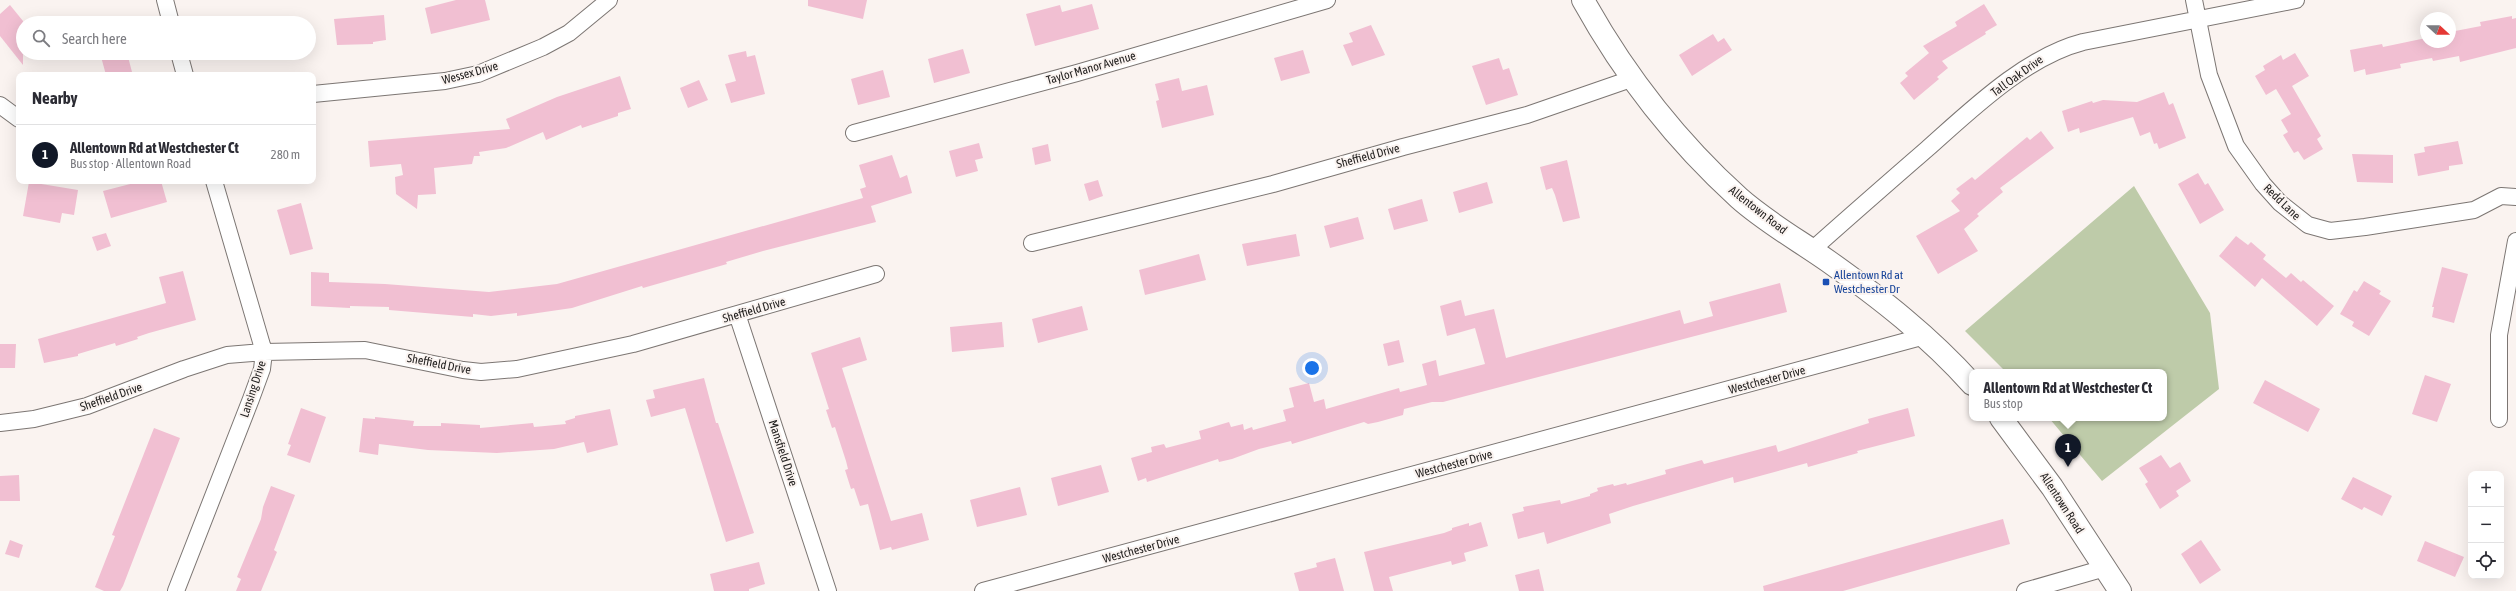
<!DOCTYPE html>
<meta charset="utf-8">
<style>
body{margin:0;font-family:"Asap Condensed",sans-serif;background:#f2f2f3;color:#2b2b33}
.controls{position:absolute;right:12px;bottom:12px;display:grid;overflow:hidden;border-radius:8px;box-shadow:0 4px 16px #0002}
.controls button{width:36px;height:36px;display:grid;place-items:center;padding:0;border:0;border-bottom:1px solid #e1e1e2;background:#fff;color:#2b2b33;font:20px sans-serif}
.compass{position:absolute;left:2420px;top:12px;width:36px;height:36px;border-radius:50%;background:#fff;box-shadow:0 4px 16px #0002;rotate:111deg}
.you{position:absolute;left:1312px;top:368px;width:14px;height:14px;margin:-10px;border:3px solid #fff;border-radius:50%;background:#1a73e8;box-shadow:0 0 0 6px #1a73e833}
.badge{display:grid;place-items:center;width:26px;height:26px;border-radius:50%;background:#111827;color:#fff;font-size:13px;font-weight:700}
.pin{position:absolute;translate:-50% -33px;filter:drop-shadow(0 1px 2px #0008)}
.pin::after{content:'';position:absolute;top:21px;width:14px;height:12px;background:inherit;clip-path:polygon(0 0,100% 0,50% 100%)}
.popup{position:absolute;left:1969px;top:369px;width:198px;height:52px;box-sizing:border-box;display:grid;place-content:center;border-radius:8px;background:#fff;filter:drop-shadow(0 1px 3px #0005);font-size:13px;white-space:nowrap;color:#7c7c81}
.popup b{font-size:15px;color:#2b2b33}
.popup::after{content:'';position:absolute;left:50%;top:100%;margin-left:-8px;border:8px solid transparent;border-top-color:#fff}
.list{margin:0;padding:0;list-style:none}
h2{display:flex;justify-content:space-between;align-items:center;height:52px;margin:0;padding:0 16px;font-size:17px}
h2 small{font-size:13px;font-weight:400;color:#7c7c81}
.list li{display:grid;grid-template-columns:26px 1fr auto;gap:12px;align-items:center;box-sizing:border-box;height:60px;padding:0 16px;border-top:1px solid #e1e1e2}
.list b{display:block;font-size:15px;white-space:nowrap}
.list p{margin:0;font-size:13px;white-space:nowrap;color:#7c7c81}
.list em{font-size:13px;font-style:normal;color:#7c7c81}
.icon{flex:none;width:22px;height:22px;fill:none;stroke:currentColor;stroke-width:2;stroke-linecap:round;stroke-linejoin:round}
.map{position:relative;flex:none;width:2516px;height:591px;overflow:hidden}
.search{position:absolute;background:#fff;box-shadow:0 4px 16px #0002;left:16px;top:16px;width:300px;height:44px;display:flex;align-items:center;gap:10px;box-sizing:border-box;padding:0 14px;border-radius:22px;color:#7c7c81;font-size:15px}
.panel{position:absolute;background:#fff;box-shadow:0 4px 16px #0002;left:16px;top:72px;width:300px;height:112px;border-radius:8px}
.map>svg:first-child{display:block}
.green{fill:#becba9}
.building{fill:#f1bfd2}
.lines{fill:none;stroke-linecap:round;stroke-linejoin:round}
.street-casing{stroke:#7c7673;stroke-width:18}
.primary-casing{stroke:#7c7673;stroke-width:24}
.street{stroke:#fff;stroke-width:16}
.primary{stroke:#fff;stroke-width:22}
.transit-dot{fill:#1a4fb4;stroke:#faf3f0;stroke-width:1.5}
.labels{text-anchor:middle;stroke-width:4;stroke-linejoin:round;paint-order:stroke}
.street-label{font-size:12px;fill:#242221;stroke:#faf3f0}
.transit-label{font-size:12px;fill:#164399;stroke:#faf3f0;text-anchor:start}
</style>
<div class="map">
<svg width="2516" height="591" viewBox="0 0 2516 591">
<rect width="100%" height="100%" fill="#faf3f0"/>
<path class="green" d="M2134 186 2210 313 2219 389 2102 481 2049 418H2164V372H2006L1965 331Z"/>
<path class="building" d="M456 0H485L490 20 431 34 425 8Z
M808 0H867L863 19 808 6Z
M1092 4 1099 29 1035 46 1026 14 1060 5 1062 12Z
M1984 4 1997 25 1985 32 1986 34 1942 61 1948 68 1937 77 1939 79 1914 100 1900 83 1908 76 1905 73 1929 53 1923 46 1957 26 1955 22Z
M10 5 23 21V65L0 36V14Z
M384 15 386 40 373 42V44L337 45 334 19Z
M2512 16V19L2516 18V48L2460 62 2459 56 2433 61 2432 58 2400 64 2401 68 2366 75 2365 69 2354 72 2350 50 2382 44 2383 47 2426 38V42H2450V32L2481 26 2480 22Z
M1371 25 1385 55 1352 66 1343 45 1353 42 1349 33Z
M1713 34 1718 42 1724 38 1732 50 1692 76 1679 55Z
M963 49 970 73 934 83 928 59Z
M1303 50 1310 73 1281 81 1274 58Z
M746 51 747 57 755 55 765 94 731 103 725 84 736 81 728 55Z
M100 53H127L132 72 106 75Z
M2295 53 2309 76 2292 86 2321 136 2317 139 2323 149 2304 160 2298 151 2294 153 2283 135 2288 132 2281 120 2291 114 2276 89 2266 95 2255 76 2265 70 2263 66 2281 55 2283 60Z
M1499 58 1503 70 1509 68 1518 95 1486 105 1472 66Z
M883 70 890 97 858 105 851 79Z
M620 76 631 109 618 113V116L582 128 581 125 546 140 543 132 506 148 479 152 480 156H474L472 164 434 168 436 194 418 195 417 209 396 194 395 177 403 175 401 164 370 167 368 141 510 129 506 119 557 97Z
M1179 78 1182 91 1207 85 1214 115 1162 128 1156 101 1159 100 1155 84Z
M699 80 708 100 688 108 680 88Z
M2164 92 2169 105 2173 103 2186 138 2159 149 2157 143 2154 144 2150 132 2140 136 2133 117 2080 133 2079 128 2068 132 2062 111 2092 101 2093 103 2103 100 2137 102Z
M2041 131 2054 148 2000 188 2003 192 1977 214 1979 216 1964 229 1978 251 1938 274 1916 236 1960 211 1951 201 1960 193 1956 189 1972 177 1975 180 2027 137 2030 140Z
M2458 141 2463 164 2449 166V170L2418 176 2414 154 2425 152 2424 147Z
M979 143 983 158 975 160 978 171 956 177 949 151Z
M1048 144 1051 161 1035 165 1032 148Z
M2352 154 2393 155V183L2357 182Z
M892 155 900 178 907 175 912 193 871 206 876 222 763 251 726 262 727 264 643 288 642 286 572 308 517 316V313L491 316 473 314V317L389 310V307L350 306V308L311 306V272L329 273V282L385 284 489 292 557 284 863 198 860 189 866 187 859 165Z
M1567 160 1580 218 1563 222 1555 195 1552 188 1546 190 1540 167Z
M2198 173 2205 185 2208 183 2224 210 2200 224 2178 184Z
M1098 180 1103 196 1089 201 1084 184Z
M142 181H161L167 202 111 218 103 191Z
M29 182 78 190 74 215 62 213 60 223 23 216Z
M1487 182 1493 203 1459 213 1453 192Z
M1422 199 1428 221 1394 230 1388 209Z
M301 203 313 249 290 255 277 210Z
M1358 217 1364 239 1330 248 1324 226Z
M106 233 111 246 97 251 92 237Z
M1296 234 1300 256 1247 266 1242 244Z
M2236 236 2248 245 2251 242 2266 255 2263 259 2286 278 2291 273 2301 282 2303 280 2334 306 2317 326 2262 278 2255 287 2219 256Z
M1199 254 1206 280 1145 295 1139 270Z
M2442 267 2468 274 2454 323 2432 317 2434 307H2432Z
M183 271 196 320 149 333 137 337 138 339 116 346 115 343 78 354V356L44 363 38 339 166 303 159 277Z
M2364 281 2381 291 2379 294 2391 301 2369 336 2352 326 2354 322 2340 314 2354 290 2357 292Z
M1780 283 1787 312 1443 402H1432L1404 409 1403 415 1378 422 1368 424 1364 422 1292 444 1291 441 1259 449 1232 459 1219 462 1218 459 1147 482 1146 478 1138 481 1131 458 1152 452 1151 447 1164 444 1166 448 1201 439 1199 431 1229 422 1231 427 1243 424 1244 430 1252 427 1253 430 1286 421 1283 410 1294 407 1289 388 1309 383 1314 402 1324 399 1326 409 1399 388 1400 392 1427 385 1422 364 1436 360 1439 376 1485 364 1475 328 1447 336 1440 306 1461 300 1465 316 1494 309 1506 358 1680 310 1684 324 1713 316 1709 302Z
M1082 306 1088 330 1038 343 1032 319Z
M1002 322 1004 347 952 352 950 327Z
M860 337 867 360 842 368 891 521 922 513 929 540 892 550 891 547 880 550 868 504 860 506 854 488 851 489 845 470 848 469 846 461 835 427 832 428 826 410 829 409 811 353Z
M1399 340 1404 362 1388 366 1383 344Z
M0 344H16L15 368H0Z
M2425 375 2451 384 2437 422 2412 414Z
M704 378 716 423H718L754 533 726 542 685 408 651 417 646 400 655 398 653 390Z
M2265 380 2320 409 2308 432 2253 403Z
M301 408 326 417 310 463 287 455 291 445 288 444Z
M1908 408 1915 436 1857 451 1858 453 1808 467 1807 463 1734 483 1733 477 1633 506 1609 514 1611 523 1547 544 1544 532 1518 539 1512 514 1524 511 1523 507 1560 500 1561 504 1590 496V494L1598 491 1597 488 1613 484 1614 486 1626 483 1627 485 1666 474 1665 470 1702 460 1704 464 1776 445 1778 452 1869 423 1868 419Z
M610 409 618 445 587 453 584 442 554 449 497 453 428 450 379 444 378 455 359 452 363 418 375 419V417L414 421 413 426H441V423L480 425V428L533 423 534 427 566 424 565 421 575 418V416Z
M154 428 180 438 123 586 120 591H104L95 587 115 536 112 535Z
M2161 455 2170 468 2180 462 2191 481 2176 491 2179 496 2160 509 2145 484 2148 482 2139 468Z
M1101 465 1109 492 1058 506 1051 478Z
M19 475 20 501H0V476Z
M2353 477 2392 496 2382 516 2364 507 2362 510 2341 499Z
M271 486 295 495 274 550 277 552 261 591H236L241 579 237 577 261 519 263 507Z
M1020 487 1027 515 977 527 970 500Z
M2003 519 2010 544 1843 591H1764L1763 586Z
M1481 522 1488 546 1464 553 1466 561 1452 565 1451 561 1389 577 1393 591H1374L1364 552 1444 533 1452 530V528L1469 523V526Z
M10 540 23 545 19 558 5 554Z
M2201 540 2221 570 2200 584 2181 554Z
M2425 541 2464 557 2455 577 2417 561Z
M1335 558 1344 591H1299L1294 573 1317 567 1316 563Z
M759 562 765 584 749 589V591H714L710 574Z
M1539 569 1544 591H1519L1515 575Z"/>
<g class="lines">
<g class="street-casing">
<path id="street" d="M165 0 171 23
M2194 0 2209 75 2236 146 2263 184 2280 203 2308 225 2330 231 2365 227 2474 210 2501 196 2516 197
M179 53 185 75
M313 94 445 81 478 74 543 47 569 33 609 0
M0 105 19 119
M854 133 1077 73 1327 0
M1032 243 1273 184 1403 147 1527 115 1631 79
M1812 250C1850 216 1888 183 1927 149 1971 110 2025 57 2083 42L2296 0
M737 314 828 591
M2499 419V335L2516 241
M0 423 34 419 87 406 184 369 227 355 264 352 365 350 463 370 481 372 517 369 633 344 876 274
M176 591 251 399 262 369 264 352 214 181
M983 591 1925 336
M2025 591 2105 568"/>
</g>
<g class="primary-casing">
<path id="primary" d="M1583 0C1624 74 1676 141 1739 198 1766 222 1798 240 1828 261 1880 298 1929 336 1972 384
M2001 418 2052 487 2120 591"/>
</g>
<use href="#street" class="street"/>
<use href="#primary" class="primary"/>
</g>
<rect class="transit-dot" x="1822" y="278" width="8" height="8" rx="2"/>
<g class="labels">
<g class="street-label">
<text transform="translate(1091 68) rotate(-16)" y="4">Taylor Manor Avenue</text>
<text transform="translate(470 73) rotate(-15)" y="4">Wessex Drive</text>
<text transform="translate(2017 76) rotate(-36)" y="4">Tall Oak Drive</text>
<text transform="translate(1368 156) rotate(-15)" y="4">Sheffield Drive</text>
<text transform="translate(2282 202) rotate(44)" y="4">Redd Lane</text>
<text transform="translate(1758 210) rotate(38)" y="4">Allentown Road</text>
<text transform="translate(754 310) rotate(-16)" y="4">Sheffield Drive</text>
<text transform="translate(439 364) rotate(11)" y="4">Sheffield Drive</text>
<text transform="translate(1767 380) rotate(-15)" y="4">Westchester Drive</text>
<text transform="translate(253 389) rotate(-72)" y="4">Lansing Drive</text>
<text transform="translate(111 397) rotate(-19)" y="4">Sheffield Drive</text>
<text transform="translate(783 453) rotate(72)" y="4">Mansfield Drive</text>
<text transform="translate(1454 464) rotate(-15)" y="4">Westchester Drive</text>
<text transform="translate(2062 503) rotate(57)" y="4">Allentown Road</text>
<text transform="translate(1141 549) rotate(-15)" y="4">Westchester Drive</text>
</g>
<g class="transit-label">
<text x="1834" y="279">Allentown Rd at<tspan x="1834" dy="14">Westchester Dr</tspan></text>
</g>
</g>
</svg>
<div class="controls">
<button>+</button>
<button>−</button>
<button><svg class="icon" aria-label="locate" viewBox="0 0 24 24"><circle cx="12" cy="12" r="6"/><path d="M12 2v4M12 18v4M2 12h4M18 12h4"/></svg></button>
</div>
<svg class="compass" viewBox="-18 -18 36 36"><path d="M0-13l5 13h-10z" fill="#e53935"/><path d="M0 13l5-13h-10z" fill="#7c7c81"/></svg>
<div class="you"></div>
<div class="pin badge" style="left:2068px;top:467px">1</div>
<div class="popup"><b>Allentown Rd at Westchester Ct</b>Bus stop</div>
<div class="search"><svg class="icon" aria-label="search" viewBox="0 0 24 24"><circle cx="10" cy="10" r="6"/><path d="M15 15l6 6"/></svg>Search here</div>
<section class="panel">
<h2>Nearby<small></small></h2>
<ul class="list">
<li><span class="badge">1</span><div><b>Allentown Rd at Westchester Ct</b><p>Bus stop · Allentown Road</p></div><em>280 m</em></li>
</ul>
</section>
</div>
